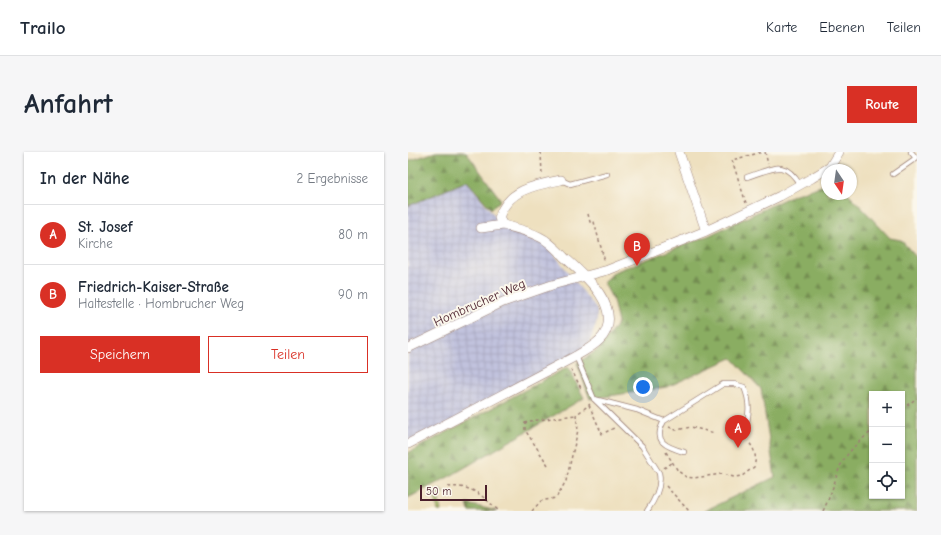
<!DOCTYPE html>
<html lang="de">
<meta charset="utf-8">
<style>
body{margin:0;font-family:"Comic Neue",sans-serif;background:#f6f6f7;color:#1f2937}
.controls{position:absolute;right:12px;bottom:12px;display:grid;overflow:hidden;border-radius:0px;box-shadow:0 1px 3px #0004}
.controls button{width:36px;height:36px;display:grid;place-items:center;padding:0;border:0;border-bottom:1px solid #e0e1e3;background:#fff;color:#1f2937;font:20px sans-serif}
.compass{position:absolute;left:413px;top:12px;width:36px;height:36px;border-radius:50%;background:#fff;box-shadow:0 1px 3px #0004;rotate:167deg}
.scale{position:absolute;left:12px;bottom:10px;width:67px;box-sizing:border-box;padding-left:4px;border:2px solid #4a1f2b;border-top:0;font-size:11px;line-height:14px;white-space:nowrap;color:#4a1f2b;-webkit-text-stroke:3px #fbf7ec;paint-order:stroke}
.you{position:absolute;left:235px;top:235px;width:14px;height:14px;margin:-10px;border:3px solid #fff;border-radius:50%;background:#1a73e8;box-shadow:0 0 0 6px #1a73e833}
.badge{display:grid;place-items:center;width:26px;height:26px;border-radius:50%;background:#d93025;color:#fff;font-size:13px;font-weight:700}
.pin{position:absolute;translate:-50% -33px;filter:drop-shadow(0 1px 2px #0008)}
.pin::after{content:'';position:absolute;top:21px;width:14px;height:12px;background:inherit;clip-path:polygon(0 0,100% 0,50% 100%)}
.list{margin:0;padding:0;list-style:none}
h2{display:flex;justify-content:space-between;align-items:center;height:52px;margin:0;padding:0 16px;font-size:17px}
h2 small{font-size:13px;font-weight:400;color:#747a83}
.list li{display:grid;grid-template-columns:26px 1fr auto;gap:12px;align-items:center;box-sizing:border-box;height:60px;padding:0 16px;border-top:1px solid #e0e1e3}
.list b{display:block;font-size:15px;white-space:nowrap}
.list p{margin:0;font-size:13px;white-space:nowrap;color:#747a83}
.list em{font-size:13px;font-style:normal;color:#747a83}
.actions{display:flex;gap:8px;padding:12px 16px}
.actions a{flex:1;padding:9px 0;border:1px solid #d93025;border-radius:0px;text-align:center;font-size:14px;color:#d93025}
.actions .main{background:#d93025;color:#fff}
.icon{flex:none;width:22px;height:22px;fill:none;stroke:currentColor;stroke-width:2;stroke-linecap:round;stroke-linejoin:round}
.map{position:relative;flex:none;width:509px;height:359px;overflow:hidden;border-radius:0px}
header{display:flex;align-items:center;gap:24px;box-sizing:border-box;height:56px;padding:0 20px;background:#fff;border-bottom:1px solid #e0e1e3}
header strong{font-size:19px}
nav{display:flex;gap:22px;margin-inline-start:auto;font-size:14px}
.intro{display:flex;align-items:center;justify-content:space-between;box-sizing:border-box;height:96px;padding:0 24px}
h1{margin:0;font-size:28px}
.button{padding:10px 18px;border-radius:0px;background:#d93025;color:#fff;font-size:14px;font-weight:700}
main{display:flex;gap:24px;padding:0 24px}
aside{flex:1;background:#fff;border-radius:0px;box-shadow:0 1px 3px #0004}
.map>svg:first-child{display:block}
.industrial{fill:url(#industrial-grid)}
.grass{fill:url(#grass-dots);stroke:#7c744e}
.forest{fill:url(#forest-firs);stroke:#6a6646;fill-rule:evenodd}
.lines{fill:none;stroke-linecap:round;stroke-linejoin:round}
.lane-casing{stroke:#9c8075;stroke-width:6}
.street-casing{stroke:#9c8075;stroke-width:10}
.path{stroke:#9c8075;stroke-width:1.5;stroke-dasharray:3 3;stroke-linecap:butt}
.lane{stroke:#fff;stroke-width:4.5}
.street{stroke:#fff;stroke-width:9}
.labels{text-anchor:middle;stroke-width:4;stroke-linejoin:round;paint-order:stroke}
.street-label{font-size:13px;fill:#4a1f2b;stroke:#fbf7ec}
</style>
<header>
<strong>Trailo</strong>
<nav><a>Karte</a><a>Ebenen</a><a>Teilen</a></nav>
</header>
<div class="intro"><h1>Anfahrt</h1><a class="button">Route</a></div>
<main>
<aside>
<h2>In der Nähe<small>2 Ergebnisse</small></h2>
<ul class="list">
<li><span class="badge">A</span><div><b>St. Josef</b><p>Kirche</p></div><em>80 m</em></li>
<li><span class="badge">B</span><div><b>Friedrich-Kaiser-Straße</b><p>Haltestelle · Hombrucher Weg</p></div><em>90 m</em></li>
</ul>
<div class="actions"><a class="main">Speichern</a><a>Teilen</a></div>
</aside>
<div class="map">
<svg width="509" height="359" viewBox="0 0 509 359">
<defs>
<pattern id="industrial-grid" width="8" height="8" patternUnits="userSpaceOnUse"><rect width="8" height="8" fill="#c1c2dd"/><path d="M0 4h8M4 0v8" fill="none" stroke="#a7a6be"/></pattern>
<pattern id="grass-dots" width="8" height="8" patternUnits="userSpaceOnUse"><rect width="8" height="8" fill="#adc970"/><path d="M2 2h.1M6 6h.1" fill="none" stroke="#96ac61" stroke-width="1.8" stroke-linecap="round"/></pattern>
<pattern id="forest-firs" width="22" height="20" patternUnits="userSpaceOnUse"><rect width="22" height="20" fill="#8aad62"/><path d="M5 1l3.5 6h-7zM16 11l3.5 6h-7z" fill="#738c51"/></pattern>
</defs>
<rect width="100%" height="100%" fill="#fbf7ec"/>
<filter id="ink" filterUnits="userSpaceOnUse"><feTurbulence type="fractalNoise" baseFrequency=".025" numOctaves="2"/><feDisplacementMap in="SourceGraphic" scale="8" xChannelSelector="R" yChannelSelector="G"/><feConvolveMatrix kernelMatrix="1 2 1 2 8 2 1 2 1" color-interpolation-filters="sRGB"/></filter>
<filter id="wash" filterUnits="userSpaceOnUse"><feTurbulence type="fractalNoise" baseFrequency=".012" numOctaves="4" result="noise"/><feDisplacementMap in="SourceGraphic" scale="16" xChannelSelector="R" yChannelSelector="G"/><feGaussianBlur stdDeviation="0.9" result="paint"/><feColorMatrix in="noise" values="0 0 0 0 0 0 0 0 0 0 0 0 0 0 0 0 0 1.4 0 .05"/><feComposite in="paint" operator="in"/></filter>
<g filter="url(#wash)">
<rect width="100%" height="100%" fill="#eee0bf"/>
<path class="industrial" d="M59 29 95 74 134 86 189 158V169L182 190 165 209 0 292V54Z"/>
<path class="grass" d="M32 338 36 341 30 344 33 359H30L27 345 21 347 22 343Z"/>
<path class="forest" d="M28 0H58L93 48 83 57 59 29 0 54V9Z
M419 32V42H441L482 86 493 88 509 106V359H296L367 325 353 237 324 206 259 235 182 247 169 211 190 198 210 171 205 148 196 131 206 120 302 83 385 43ZM464 242H494V344H464Z
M160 215 176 246 44 323 0 346V301Z
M59 352 89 359H61Z"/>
</g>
<g filter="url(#ink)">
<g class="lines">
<g class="lane-casing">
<path id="lane" d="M485 22 508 6 503 0
M339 25C365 17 376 6 392 33
M153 28 162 32 199 22
M168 204 186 247 234 294 251 321C254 334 246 349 239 359
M186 247 229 258 256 269 315 232H326L336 235C344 253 340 266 336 284
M256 269C244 290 259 295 276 300"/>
</g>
<g class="street-casing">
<path id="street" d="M271 0 298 79
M73 76 95 73
M0 196 95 150 144 133 200 118 298 79 372 44 404 26 422 15 431 0
M0 292 168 204C177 198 188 194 195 184 215 154 175 122 156 105 149 98 141 89 132 85 120 79 108 76 95 73L91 66C99 38 127 33 153 28"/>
</g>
<path class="path" d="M133 0 134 23
M357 0 360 12
M338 51 324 8 355 0
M180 62 182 70H186L197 110
M163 217 174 238
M181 253 194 282 206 276
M494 257 509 246
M261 275 268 278 283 275 307 281
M258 300 270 319 278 325 286 326 313 322 326 325 334 324 346 315C349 304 347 298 340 289
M140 313 117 278V271L122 269 168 263
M256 316 264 311
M258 334 281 359
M40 335C65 333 73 343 91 359
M124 359 133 349 148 346 158 329 170 278 168 263 182 252
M415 359C422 345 426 332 431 317 437 302 451 289 464 279"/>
<use href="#lane" class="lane"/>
<use href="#street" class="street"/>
</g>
</g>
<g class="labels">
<g class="street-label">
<text transform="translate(71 150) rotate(-24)" y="5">Hombrucher Weg</text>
</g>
</g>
</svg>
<div class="controls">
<button>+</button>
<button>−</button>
<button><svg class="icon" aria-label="locate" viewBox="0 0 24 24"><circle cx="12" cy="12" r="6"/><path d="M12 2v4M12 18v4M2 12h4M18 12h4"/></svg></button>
</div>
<svg class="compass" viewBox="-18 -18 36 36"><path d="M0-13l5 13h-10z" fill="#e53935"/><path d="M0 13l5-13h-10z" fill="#747a83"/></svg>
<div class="scale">50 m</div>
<div class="you"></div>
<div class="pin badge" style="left:330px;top:296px">A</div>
<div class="pin badge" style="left:229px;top:114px">B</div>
</div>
</main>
